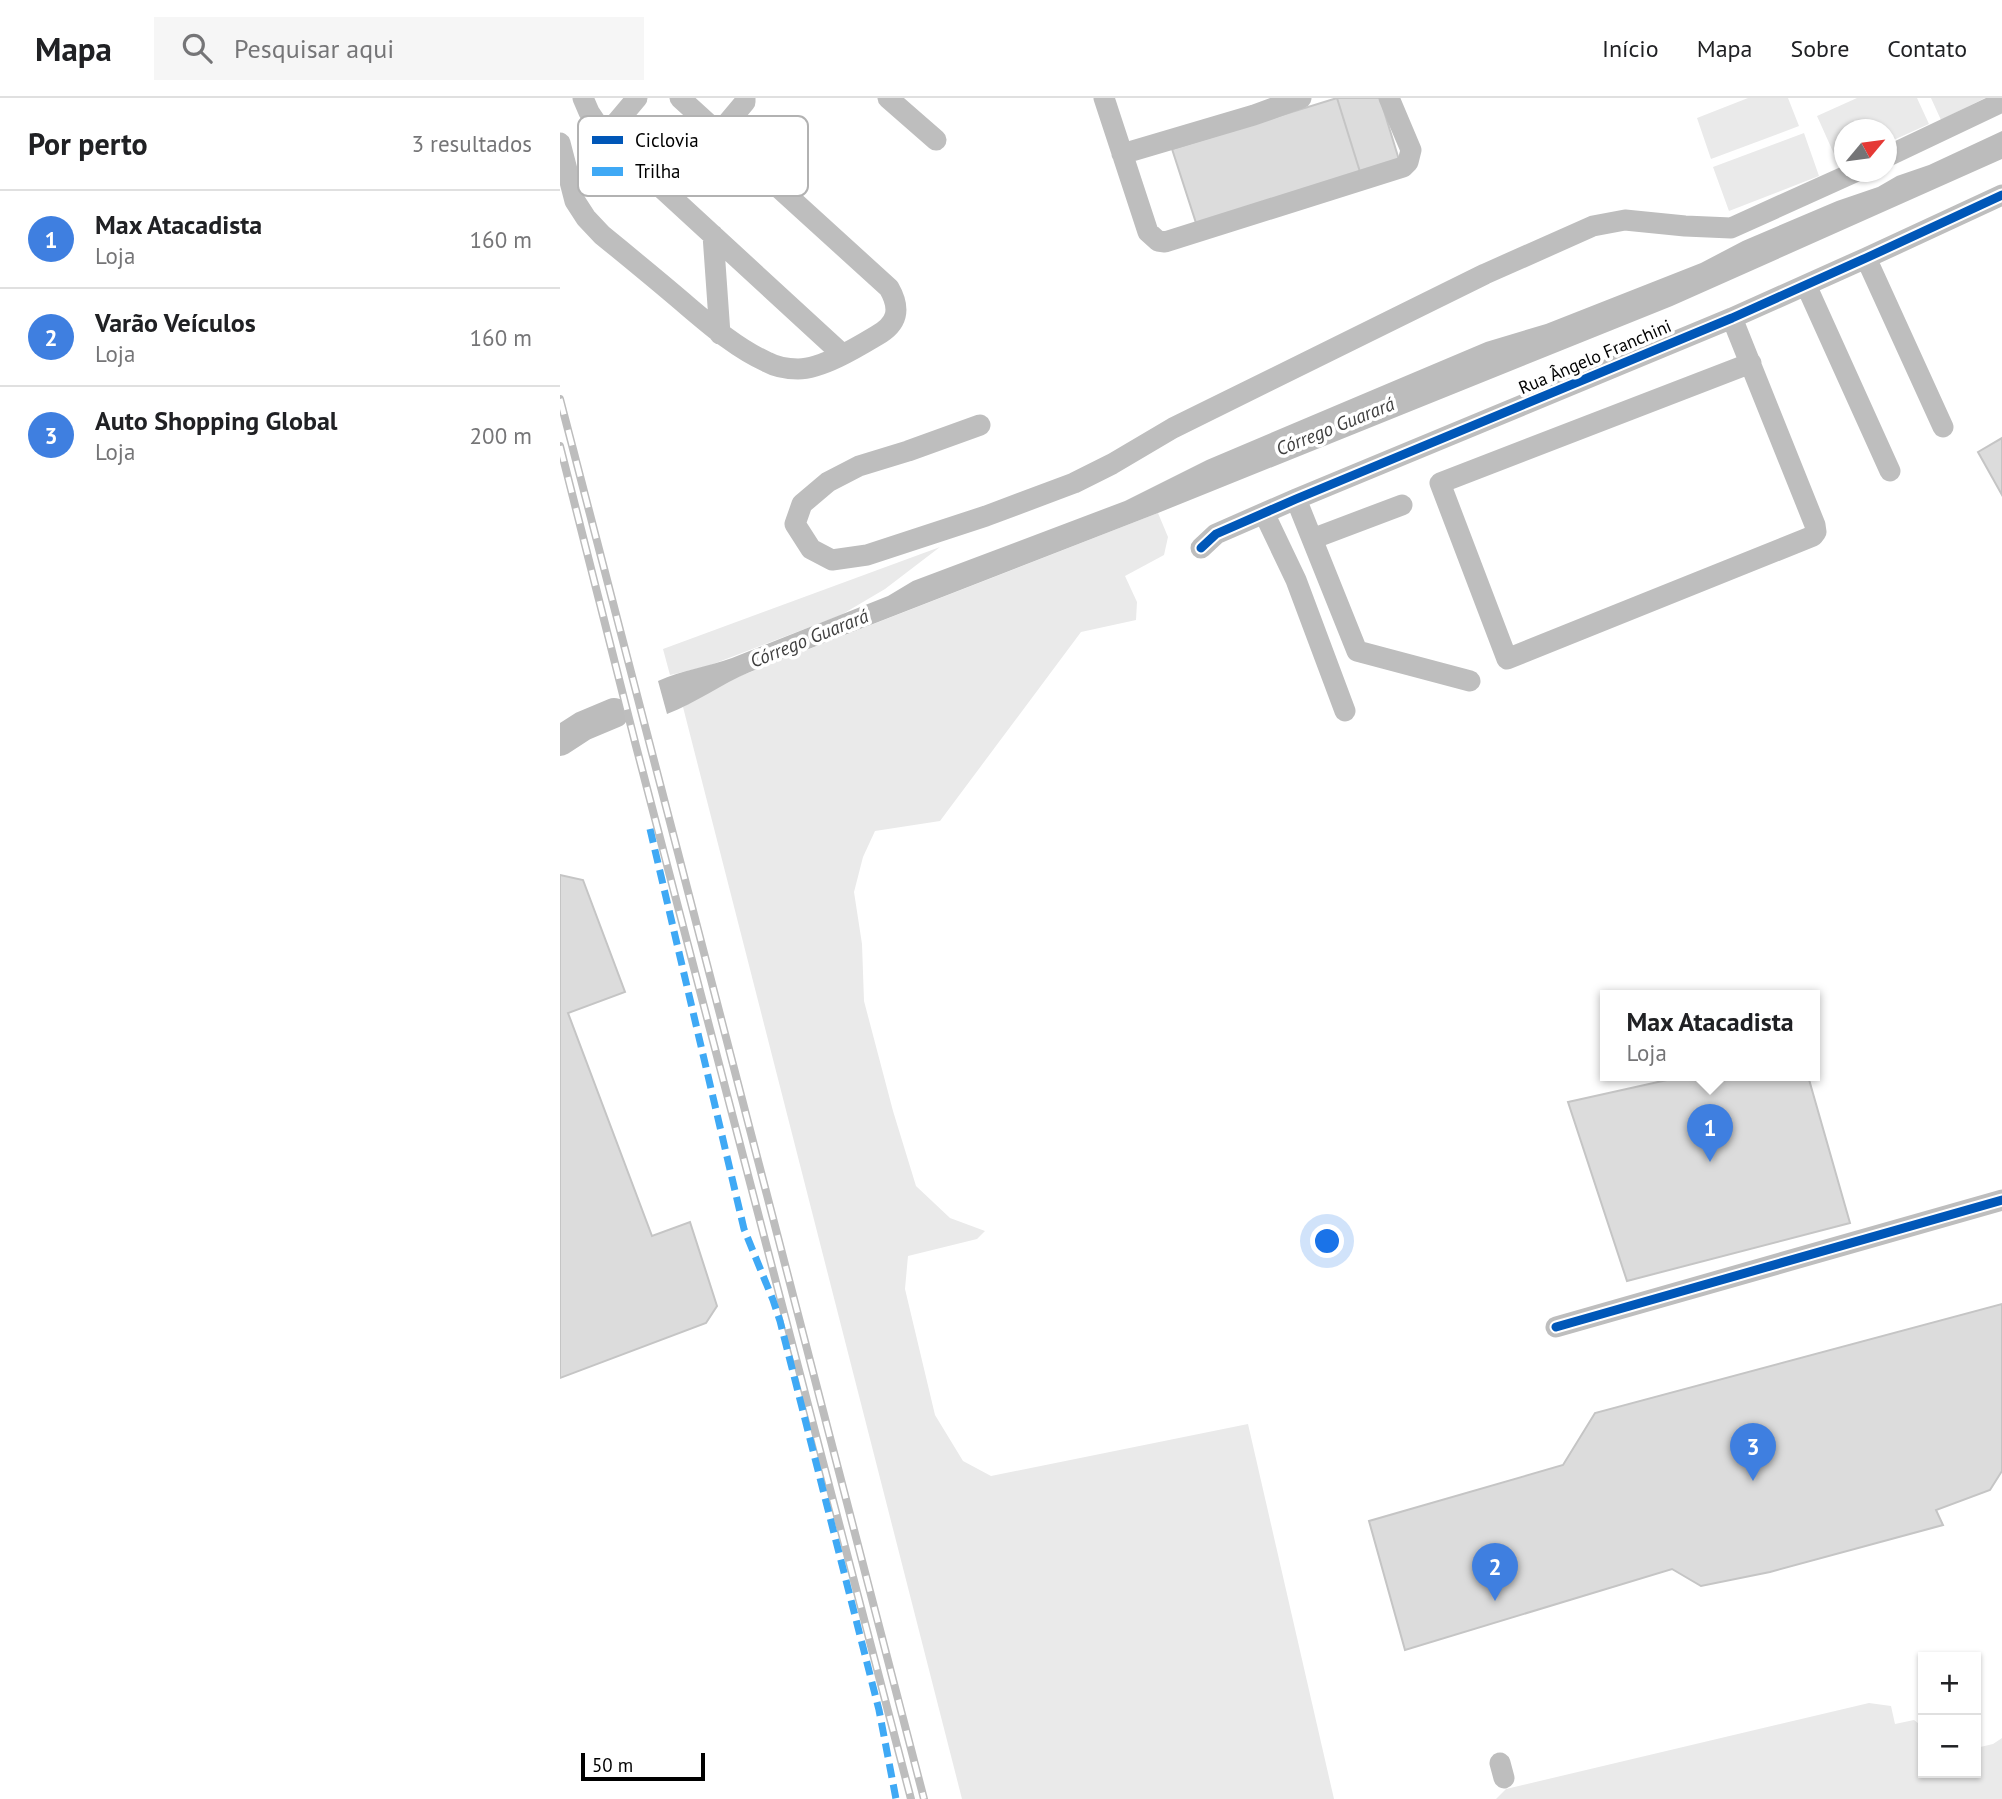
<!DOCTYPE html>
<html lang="pt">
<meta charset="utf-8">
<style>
body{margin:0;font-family:"PT Sans",sans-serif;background:#f6f6f6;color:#202124}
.controls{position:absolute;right:21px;bottom:21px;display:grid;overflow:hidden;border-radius:0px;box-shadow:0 2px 5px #0004}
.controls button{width:63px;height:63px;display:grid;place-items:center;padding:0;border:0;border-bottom:2px solid #e0e0e0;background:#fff;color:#202124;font:35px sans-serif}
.compass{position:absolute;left:1274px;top:21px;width:63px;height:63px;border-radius:50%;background:#fff;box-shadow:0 2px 5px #0004;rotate:61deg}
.scale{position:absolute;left:21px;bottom:18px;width:124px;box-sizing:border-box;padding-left:7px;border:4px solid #000;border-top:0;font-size:19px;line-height:24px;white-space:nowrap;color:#000;-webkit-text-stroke:5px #fff;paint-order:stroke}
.you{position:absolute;left:768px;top:1144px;width:24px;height:24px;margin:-18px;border:5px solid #fff;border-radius:50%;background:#1a73e8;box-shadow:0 0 0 10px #1a73e833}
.badge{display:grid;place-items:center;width:46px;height:46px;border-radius:50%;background:#7c3aed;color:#fff;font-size:23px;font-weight:700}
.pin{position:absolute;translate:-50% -58px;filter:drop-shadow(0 2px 4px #0008)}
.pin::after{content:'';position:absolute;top:37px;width:24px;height:21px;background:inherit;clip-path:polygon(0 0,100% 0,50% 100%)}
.popup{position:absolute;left:1040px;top:892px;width:220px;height:91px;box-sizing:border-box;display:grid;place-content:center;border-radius:0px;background:#fff;filter:drop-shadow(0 2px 5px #0005);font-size:23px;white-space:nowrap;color:#757577}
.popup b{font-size:26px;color:#202124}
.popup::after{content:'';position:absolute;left:50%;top:100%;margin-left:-14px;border:14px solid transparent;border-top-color:#fff}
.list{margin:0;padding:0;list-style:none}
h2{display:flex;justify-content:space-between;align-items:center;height:91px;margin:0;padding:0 28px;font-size:30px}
h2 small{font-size:23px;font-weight:400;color:#757577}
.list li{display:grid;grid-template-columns:46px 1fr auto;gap:21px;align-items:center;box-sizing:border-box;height:98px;padding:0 28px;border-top:2px solid #e0e0e0}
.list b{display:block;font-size:26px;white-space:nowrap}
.list p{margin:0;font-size:23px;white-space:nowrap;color:#757577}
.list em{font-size:23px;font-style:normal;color:#757577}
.icon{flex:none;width:38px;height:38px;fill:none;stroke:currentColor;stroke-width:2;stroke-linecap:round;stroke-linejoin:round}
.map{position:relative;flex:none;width:1442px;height:1701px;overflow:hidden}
header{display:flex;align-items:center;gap:42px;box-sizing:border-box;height:98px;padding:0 35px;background:#fff;border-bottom:2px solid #e0e0e0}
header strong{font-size:33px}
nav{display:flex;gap:38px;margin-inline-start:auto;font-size:24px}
.search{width:490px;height:63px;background:#f6f6f6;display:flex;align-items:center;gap:18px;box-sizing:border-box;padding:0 24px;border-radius:0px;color:#757577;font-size:26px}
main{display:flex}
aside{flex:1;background:#fff}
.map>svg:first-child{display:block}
.green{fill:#eaeaea}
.water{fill:#bcbcbc}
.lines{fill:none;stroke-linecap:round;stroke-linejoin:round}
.river{stroke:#bcbcbc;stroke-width:30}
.building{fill:#dcdcdc;stroke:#c5c5c5;stroke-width:2}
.minor{stroke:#bebebe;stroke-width:21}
.rail-casing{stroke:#bdbdbd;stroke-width:8}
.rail{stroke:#fff;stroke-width:5;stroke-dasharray:16;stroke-linecap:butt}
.quiet{stroke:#3fa9f5;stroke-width:7;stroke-dasharray:14 7;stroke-linecap:butt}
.cycleway-casing{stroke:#fff;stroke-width:13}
.cycleway{stroke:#0057b8;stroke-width:9}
.labels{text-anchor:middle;stroke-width:7;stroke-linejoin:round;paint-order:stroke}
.street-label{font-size:18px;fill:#000;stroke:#fff}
.water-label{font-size:19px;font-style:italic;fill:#404040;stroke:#fff}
.key{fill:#fff;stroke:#b2b2b2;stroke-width:2}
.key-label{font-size:19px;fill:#000}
</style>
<header>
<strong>Mapa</strong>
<div class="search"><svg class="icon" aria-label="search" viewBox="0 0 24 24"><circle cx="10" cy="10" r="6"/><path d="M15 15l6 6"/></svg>Pesquisar aqui</div>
<nav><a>Início</a><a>Mapa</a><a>Sobre</a><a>Contato</a></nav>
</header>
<main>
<aside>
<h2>Por perto<small>3 resultados</small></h2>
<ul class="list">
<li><span class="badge" style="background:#3f7fe0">1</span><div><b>Max Atacadista</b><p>Loja</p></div><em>160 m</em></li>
<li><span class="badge" style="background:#3f7fe0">2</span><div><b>Varão Veículos</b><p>Loja</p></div><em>160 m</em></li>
<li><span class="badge" style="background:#3f7fe0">3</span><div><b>Auto Shopping Global</b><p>Loja</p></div><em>200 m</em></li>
</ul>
</aside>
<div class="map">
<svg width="1442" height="1701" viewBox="0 0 1442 1701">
<rect width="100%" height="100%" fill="#fff"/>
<path class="green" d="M1188 0H1228L1239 28 1151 61 1137 20Z
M1297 0H1357L1369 26 1327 45 1326 32H1284V64L1279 67 1257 18Z
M1371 0H1425L1381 22Z
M1244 35 1259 78 1169 113 1153 69Z
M598 415 608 439 604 457 565 478 577 504 576 522 521 534 380 723 315 733 303 759 294 794 302 846 304 903 333 1013 356 1088 390 1120 425 1133 417 1141 348 1158 345 1191 375 1317 403 1363 431 1378 688 1326 774 1701H402L123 609 170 582Z
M380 449 325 491 281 517 148 568 110 577 103 551Z
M1309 1605 1331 1608 1335 1626 1354 1622 1363 1629V1675H1416V1650L1433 1646 1442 1640V1701H936L946 1691Z"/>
<path class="water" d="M1442 33V61L1112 208 598 415 190 574C161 586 136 605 107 616L98 583C122 572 148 569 172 560L328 498 353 483 565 403 647 362 926 244 986 226 1141 165 1183 143 1277 103 1318 89 1337 78 1369 67Z"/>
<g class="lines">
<path class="river" d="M0 643 23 628 54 615"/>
</g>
<path class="building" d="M777 0 801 77 637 128 612 51Z
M777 0H820L840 65 801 77Z
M1442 340V397L1418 354Z
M0 777 23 782 65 894 8 915 92 1138 130 1124 157 1208 146 1225 0 1280Z
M1125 978H1248L1290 1125 1067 1183 1008 1004Z
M1442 1206V1373L1430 1392 1376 1412 1383 1427 1210 1474 1141 1488 1112 1471 845 1552 809 1423 1003 1367 1035 1315Z"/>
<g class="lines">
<path class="minor" d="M23 0 29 14 45 38 282 256
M328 0 376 42
M544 0 588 134 598 143 605 144 843 69 848 64 851 52 829 0
M159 35 185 4V0
M45 38 77 0
M0 45 15 103 26 120 42 137C69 159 97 182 124 205 150 227 176 250 207 264 216 269 228 271 238 271 261 271 296 250 316 238 338 226 341 211 329 190L120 0
M562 56 694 17 741 0
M1326 59 1442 4
M153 137 160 236
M1306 160 1383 329
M1246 187 1330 373
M1172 220 1255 427 1256 434 1253 438 947 561 880 385 1191 265
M420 327 348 353 299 368 268 384 242 406 235 426 251 451 272 462 307 457 426 418 514 385 552 366 613 330 925 176 1033 128 1065 122 1125 128 1171 130 1295 74
M736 401 797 553 910 583
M704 415 736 482 785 613
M752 441 842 407
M641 450 656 436 736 401 1172 220 1306 160 1442 97
M996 1229 1442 1102
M940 1665 944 1680"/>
<g class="rail-casing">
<path id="rail" d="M0 301 364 1701
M0 348 76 648 351 1701"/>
</g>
<use href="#rail" class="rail"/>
<path class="quiet" d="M90 731 184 1131 213 1202 220 1223 319 1612 336 1701"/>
<g class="cycleway-casing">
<path id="cycleway" d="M641 450 656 436 736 401 1172 220 1306 160 1442 97
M996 1229 1442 1102"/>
</g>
<use href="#cycleway" class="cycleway"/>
</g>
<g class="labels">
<g class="street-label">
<text transform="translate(1035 259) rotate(-23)" y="6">Rua Ângelo Franchini</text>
</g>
<g class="water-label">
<text transform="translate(775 328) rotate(-22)" y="7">Córrego Guarará</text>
<text transform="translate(249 540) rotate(-22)" y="7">Córrego Guarará</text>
</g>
</g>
<rect x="18" y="18" width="230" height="80" rx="10" class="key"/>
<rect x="32" y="38" width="31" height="8" fill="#0057b8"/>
<rect x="32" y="69" width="31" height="9" fill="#3fa9f5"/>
<g class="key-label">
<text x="75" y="49">Ciclovia</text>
<text x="75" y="80">Trilha</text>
</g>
</svg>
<div class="controls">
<button>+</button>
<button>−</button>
</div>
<svg class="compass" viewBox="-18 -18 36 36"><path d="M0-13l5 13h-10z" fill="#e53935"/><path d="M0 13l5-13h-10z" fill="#757577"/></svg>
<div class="scale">50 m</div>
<div class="you"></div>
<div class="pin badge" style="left:1150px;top:1064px;background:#3f7fe0">1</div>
<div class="popup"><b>Max Atacadista</b>Loja</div>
<div class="pin badge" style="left:935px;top:1503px;background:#3f7fe0">2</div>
<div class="pin badge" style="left:1193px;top:1383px;background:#3f7fe0">3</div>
</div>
</main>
